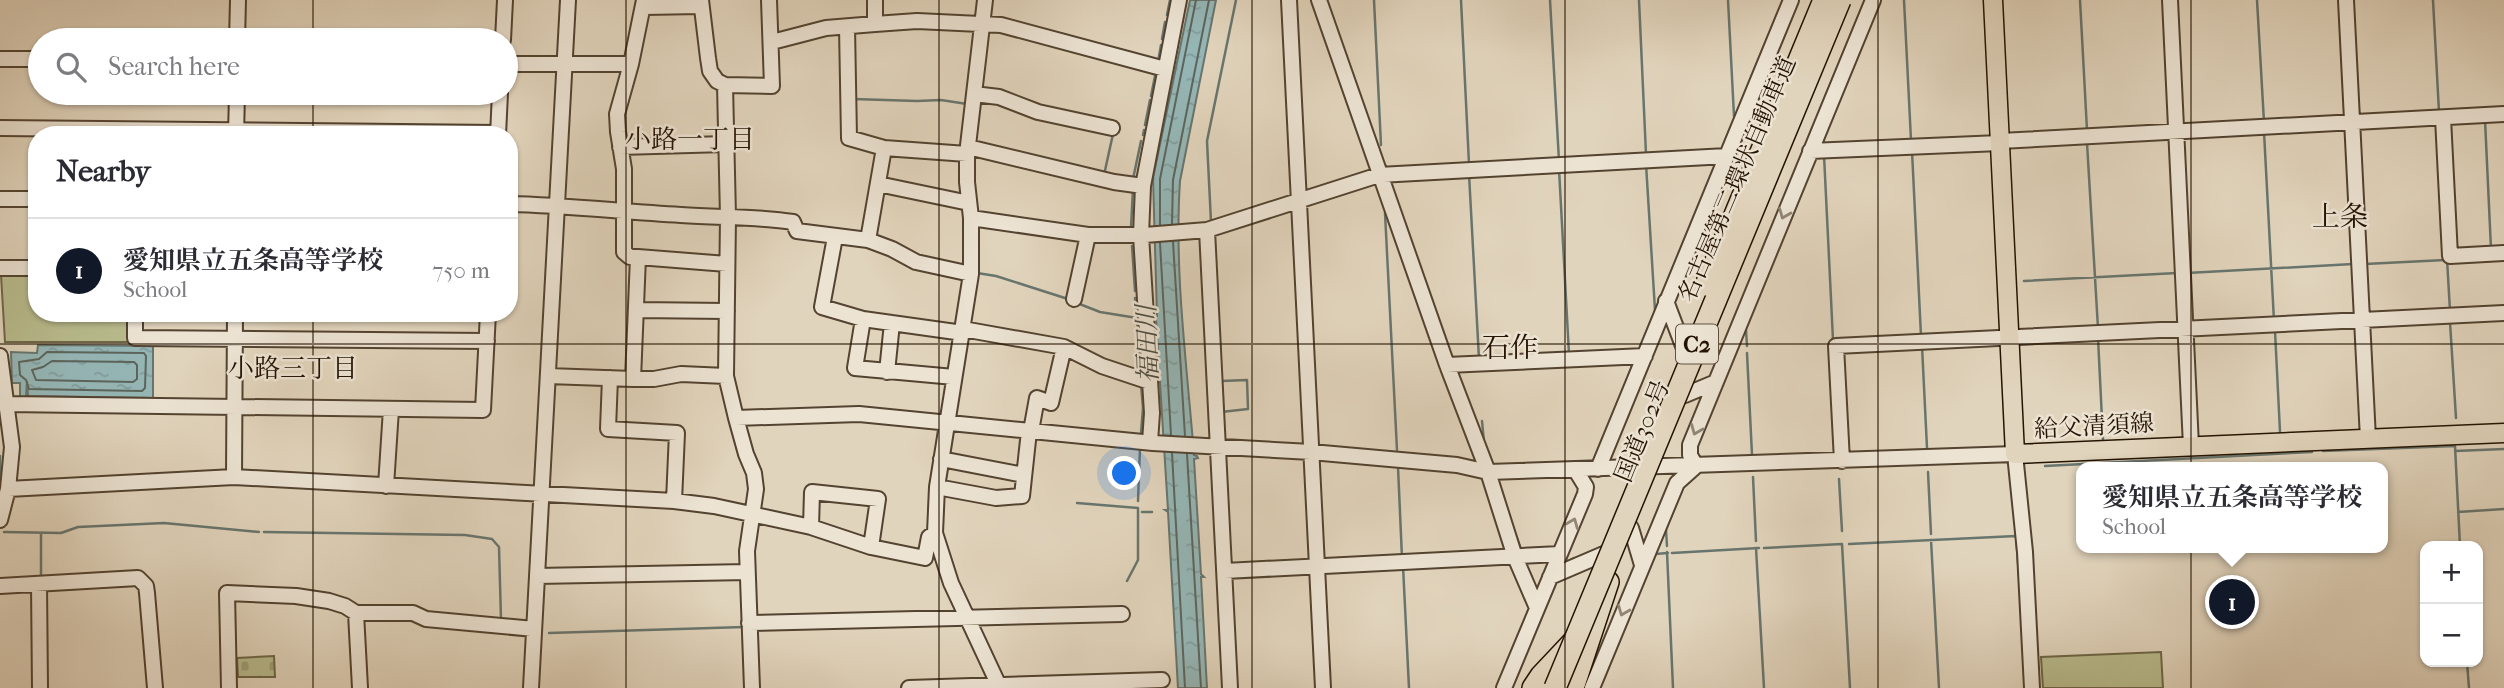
<!DOCTYPE html>
<meta charset="utf-8">
<style>
body{margin:0;font-family:"IM FELL French Canon","Noto Serif JP",serif;background:#f7f7f7;color:#2b2b33}
.controls{position:absolute;right:21px;bottom:21px;display:grid;overflow:hidden;border-radius:14px;box-shadow:0 2px 5px #0004}
.controls button{width:63px;height:63px;display:grid;place-items:center;padding:0;border:0;border-bottom:2px solid #e1e1e2;background:#fff;color:#2b2b33;font:35px sans-serif}
.you{position:absolute;left:1125px;top:474px;width:24px;height:24px;margin:-18px;border:5px solid #fff;border-radius:50%;background:#1a73e8;box-shadow:0 0 0 10px #1a73e833}
.badge{display:grid;place-items:center;width:46px;height:46px;border-radius:50%;background:#111827;color:#fff;font-size:23px;font-weight:700}
.pin{position:absolute;translate:-50% -50%;border:4px solid #fff;box-shadow:0 2px 7px #0006}
.popup{position:absolute;left:2076px;top:462px;width:312px;height:91px;box-sizing:border-box;display:grid;place-content:center;border-radius:14px;background:#fff;filter:drop-shadow(0 2px 5px #0005);font-size:23px;white-space:nowrap;color:#7c7c81}
.popup b{font-size:26px;color:#2b2b33}
.popup::after{content:'';position:absolute;left:50%;top:100%;margin-left:-14px;border:14px solid transparent;border-top-color:#fff}
.list{margin:0;padding:0;list-style:none}
h2{display:flex;justify-content:space-between;align-items:center;height:91px;margin:0;padding:0 28px;font-size:30px}
h2 small{font-size:23px;font-weight:400;color:#7c7c81}
.list li{display:grid;grid-template-columns:46px 1fr auto;gap:21px;align-items:center;box-sizing:border-box;height:105px;padding:0 28px;border-top:2px solid #e1e1e2}
.list b{display:block;font-size:26px;white-space:nowrap}
.list p{margin:0;font-size:23px;white-space:nowrap;color:#7c7c81}
.list em{font-size:23px;font-style:normal;color:#7c7c81}
.icon{flex:none;width:38px;height:38px;fill:none;stroke:currentColor;stroke-width:2;stroke-linecap:round;stroke-linejoin:round}
.map{position:relative;flex:none;width:2504px;height:688px;overflow:hidden}
.search{position:absolute;background:#fff;box-shadow:0 2px 5px #0004;left:28px;top:28px;width:490px;height:77px;display:flex;align-items:center;gap:18px;box-sizing:border-box;padding:0 24px;border-radius:38px;color:#7c7c81;font-size:26px}
.panel{position:absolute;background:#fff;box-shadow:0 2px 5px #0004;left:28px;top:126px;width:490px;height:196px;border-radius:28px}
.map>svg:first-child{display:block}
.cemetery{fill:url(#cemetery-stones);stroke:#6e6747;stroke-width:2}
.park{fill:#b8bb8d;stroke:#6e6747;stroke-width:2}
.water{fill:url(#water-ripples);stroke:#68756e;stroke-width:2}
.lines{fill:none;stroke-linecap:round;stroke-linejoin:round}
.shore{stroke:#5c655c;stroke-width:2}
.stream{stroke:#68756e;stroke-width:2.5}
.minor-casing{stroke:#534330;stroke-width:18}
.major-casing{stroke:#241301;stroke-width:21}
.highway-casing{stroke:#241301;stroke-width:24}
.minor{stroke:#ece3d3;stroke-width:14}
.major{stroke:#e1d4bc;stroke-width:18}
.highway{stroke:#e1d4bc;stroke-width:21}
.highway-bridge-casing{stroke:#241301;stroke-width:24;stroke-linecap:butt}
.highway-bridge{stroke:#e1d4bc;stroke-width:21}
.oneway{stroke:#928574}
.grid{fill:none;stroke:#241301;stroke-width:2;stroke-opacity:0.55}
.labels{text-anchor:middle;stroke-width:5;stroke-linejoin:round;paint-order:stroke}
.shield{fill:#ece3d3;stroke:#605140;stroke-width:2}
.shield-label{font-size:23px;font-weight:bold;fill:#241301}
.street-label{font-size:24px;fill:#241301;stroke:#ece3d3}
.neighbourhood-label{font-size:26px;fill:#241301;stroke:#ece3d3}
.water-label{font-size:26px;font-style:italic;fill:#4c4c41;stroke:#ece3d3}
.quarter-label{font-size:28px;fill:#241301;stroke:#ece3d3}
</style>
<div class="map">
<svg width="2504" height="688" viewBox="0 0 2504 688">
<defs>
<pattern id="cemetery-stones" width="16" height="16" patternUnits="userSpaceOnUse" patternTransform="scale(1.75)"><rect width="16" height="16" fill="#b8bb8d"/><path d="M2 7V4a2 2 0 0 1 4 0v3zM10 15v-3a2 2 0 0 1 4 0v3z" fill="#9ea078"/></pattern>
<pattern id="water-ripples" width="26" height="14" patternUnits="userSpaceOnUse" patternTransform="scale(1.75)"><rect width="26" height="14" fill="#95b7b7"/><path d="M2 4q2-2 4 0t4 0M15 11q2-2 4 0t4 0" fill="none" stroke="#809c9c"/></pattern>
</defs>
<rect width="100%" height="100%" fill="#e1d4bc"/>
<filter id="stains"><feTurbulence type="fractalNoise" baseFrequency=".00286" numOctaves="4"/><feColorMatrix values="0 0 0 0 .2 0 0 0 0 .09 0 0 0 0 .02 0 0 0 .5 -.17"/></filter>
<radialGradient id="worn" r=".72"><stop offset=".6" stop-color="#630" stop-opacity="0"/><stop offset="1" stop-color="#630" stop-opacity=".3"/></radialGradient>
<path class="cemetery" d="M274 656 275 677H238L237 658Z"/>
<path class="park" d="M37 272V313H129V342H5L1 275Z
M2161 652 2163 688H2043L2041 657Z"/>
<path class="water" d="M1190 0H1216L1180 181C1174 272 1187 365 1194 455L1197 456 1198 458 1194 459 1201 574 1204 577H1201L1207 688H1178L1168 512 1165 510H1168L1156 319 1153 317 1157 316 1153 178Z
M38 345 153 346V398L28 396 27 381 26 397H20V383H12L11 352 37 353Z"/>
<g class="lines">
<path class="shore" d="M1172 224 1173 180 1209 0
M1160 225V179L1196 0
M1173 242 1185 436
M1160 243 1171 435
M47 352 144 353 146 356 145 388 142 391 29 389 26 380 20 375 19 362 39 359Z
M52 361 134 362 137 365V379L133 382 36 380 32 370 43 367Z
M1172 453 1185 688
M1187 454 1201 688"/>
<path class="stream" d="M1374 0 1381 145
M1461 0 1469 164
M1550 0 1559 161
M1639 0 1646 154
M1728 0 1734 116
M1904 0 1911 140
M2080 0 2087 130
M2257 0 2264 122
M2433 0 2439 112
M1167 15 1170 0
M1162 39 1165 22
M1158 62 1161 45
M1151 96 1156 71
M853 99 917 101 941 100 967 104
M2485 120 2491 249
M1145 125 1150 100
M2264 132 2274 321
M1143 135 1144 130
M2087 143 2098 328
M1912 151 1921 336
M1824 155 1833 340
M1646 164 1655 310
M1559 169 1569 354
M1469 174 1479 359
M1104 175 1113 134
M1133 179 1141 141
M1385 213 1397 450
M1211 222 1207 141 1236 0
M1131 228 1133 188
M1132 246 1135 291
M2447 259 2450 311
M2365 264 2445 260
M977 273 996 276 1068 299
M2187 273 2353 264
M2024 281 2177 273
M1135 298 1136 310
M1077 303 1100 312 1137 318
M1137 317 1140 373
M2450 322 2456 418
M1746 330 1747 346
M2275 331 2280 432
M2098 338 2103 440
M1922 346 1927 448
M1747 353 1752 455
M1221 412 1248 409 1247 380 1221 381
M1482 421 1484 442
M1141 433 1143 408 1141 384
M2323 451 2455 446 2460 546
M2455 451 2504 449
M0 456V475
M2045 466 2312 452
M1398 467 1402 558
M1928 472 1931 534
M1753 477 1756 541
M1839 479 1842 531
M1138 501 1140 448
M1077 503 1138 508V560L1127 581
M1142 512H1152
M2458 512 2504 509
M1511 522 1522 552
M1666 530 1667 546
M4 532 61 533 78 527 164 523 259 532
M264 532 465 535 492 539 499 547 501 620
M41 533V578
M1931 540 1939 688
M1849 544 2016 536 2020 588
M1756 548 1764 688
M1764 548 1842 544 1850 688
M1667 552 1673 688
M1672 553 1759 548
M1655 554 1668 553
M1561 565 1574 558
M1403 566 1409 688
M2021 605 2022 627
M549 633 744 627
M2467 662 2469 688"/>
<g class="minor-casing">
<path id="minor" d="M701 0 708 58 710 71 717 81 725 85 772 86 769 0
M875 0V24
M985 0 967 154V182L971 218V274L937 487 935 533 951 583 1000 688
M1289 0 1323 688
M1319 0 1447 365 1488 472 1515 557 1537 608
M2170 0 2191 446
M2346 0 2368 439
M644 7 701 6
M847 27 849 138 884 148 967 154
M237 40 238 0
M503 40 505 0
M772 42 826 28 875 24 917 21 1001 25 1165 69
M0 59H40
M506 64H631L617 114 618 132 624 169V252L630 257H638
M631 64 644 0
M725 85 728 217 726 376 736 418 859 414 1153 443 1311 452 1457 465 1488 472 2015 454 2025 552 2032 688
M974 94 999 97 1038 112 1112 128
M2443 118 2450 256 2504 253
M0 128 498 133
M236 135 237 93
M498 135 500 93
M2000 141 2504 114
M620 147 726 144
M968 147 1114 182 1143 186
M1810 151 2000 143
M878 184 969 203
M0 199H37
M509 204C567 205 623 212 681 215 718 218 756 216 793 222L797 231 868 240 892 249 916 262 971 274
M971 218 1088 235H1145L1207 230 1379 175 1727 156
M1207 230 1230 688
M835 237 822 307 863 319 963 333
M868 240 884 148
M0 268H37
M1074 299 1088 235
M1666 301 1691 367
M636 310 727 311
M135 313V338L487 341
M863 319 855 368 954 377
M963 329 1064 347 1051 403 1037 398 1031 431
M1064 347 1102 366 1150 382
M0 356 12 447 8 489 0 520
M1447 365 1645 356
M887 372 892 323
M548 376 633 379H654L681 374 726 376
M610 378 608 429 677 433 674 501
M633 379 638 257 727 264
M1685 395 1716 382
M6 404 483 410 488 313
M736 418 746 454 754 473 756 489 747 551 752 688
M1150 442 1152 413 1141 235 1143 186 1179 0
M941 459 1024 475
M1842 461 1836 346 2504 313
M1598 469 1791 0
M234 477 235 313
M386 486 391 409
M937 487 996 498 1022 496 1029 431
M8 489 234 477 674 501 714 506 811 527 871 547 925 558 929 537 935 533
M811 527 812 492 878 499 871 547
M1631 528 1642 565
M1225 571 1560 554
M537 576 747 572
M1550 577 1613 550
M39 584 40 688
M0 586 138 578 146 586 147 593 155 688
M356 613 360 688
M749 623 1122 614
M229 688 227 593 296 596 329 601 345 606 356 613H413L426 619 534 629
M531 688 568 0
M909 688 1162 680
M1504 688 1585 494 1586 487 1575 469
M1592 688 1677 483 1696 466 1690 455V445L1873 0"/>
</g>
<g class="major-casing">
<path id="major" d="M1993 0 2015 454 2504 433"/>
</g>
<g class="highway-casing">
<path id="highway" d="M1533 688 1541 676 1573 642
M1573 688 1608 582"/>
</g>
<use href="#minor" class="minor"/>
<use href="#major" class="major"/>
<use href="#highway" class="highway"/>
<g class="highway-bridge-casing">
<path id="highway-bridge" d="M1706 285 1824 0
M1555 688 1840 0"/>
</g>
<use href="#highway-bridge" class="highway-bridge"/>
</g>
<defs><path id="oneway-chevron" d="M-2-3.5L2.5 0L-2 3.5" fill="none" stroke-width="1.6" stroke-linecap="round" stroke-linejoin="round" transform="scale(1.75)"/></defs>
<g class="oneway">
<use href="#oneway-chevron" transform="translate(1784 214) rotate(112)"/>
<use href="#oneway-chevron" transform="translate(1696 430) rotate(112)"/>
<use href="#oneway-chevron" transform="translate(1573 523) rotate(-68)"/>
<use href="#oneway-chevron" transform="translate(1623 611) rotate(112)"/>
</g>
<path class="grid" d="M313 0V40M626 0V688M939 0V688M1252 0V688M1565 0V688M1878 0V688M2191 0V688M313 93V135M313 313V688M0 344H2504"/>
<g class="labels">
<rect class="shield" x="1676" y="324.5" width="42" height="39" rx="5"/>
<g class="shield-label">
<text x="1697" y="352">C2</text>
</g>
<g class="street-label">
<text transform="translate(1737 179) rotate(-67)" y="8">名古屋第二環状自動車道</text>
<text transform="translate(2094 426) rotate(-3)" y="8">給父清須線</text>
<text transform="translate(1642 431) rotate(-68)" y="8">国道302号</text>
</g>
<g class="neighbourhood-label">
<text x="690" y="148">小路一丁目</text>
<text x="293" y="377">小路三丁目</text>
</g>
<g class="water-label">
<text transform="translate(1147 344) rotate(-92)" y="9">福田川</text>
</g>
<g class="quarter-label">
<text x="2340" y="226">上条</text>
<text x="1510" y="357">石作</text>
</g>
</g>
<rect width="100%" height="100%" filter="url(#stains)"/>
<rect width="100%" height="100%" fill="url(#worn)"/>
</svg>
<div class="controls">
<button>+</button>
<button>−</button>
</div>
<div class="you"></div>
<div class="pin badge" style="left:2232px;top:602px">1</div>
<div class="popup"><b>愛知県立五条高等学校</b>School</div>
<div class="search"><svg class="icon" aria-label="search" viewBox="0 0 24 24"><circle cx="10" cy="10" r="6"/><path d="M15 15l6 6"/></svg>Search here</div>
<section class="panel">
<h2>Nearby<small></small></h2>
<ul class="list">
<li><span class="badge">1</span><div><b>愛知県立五条高等学校</b><p>School</p></div><em>750 m</em></li>
</ul>
</section>
</div>
